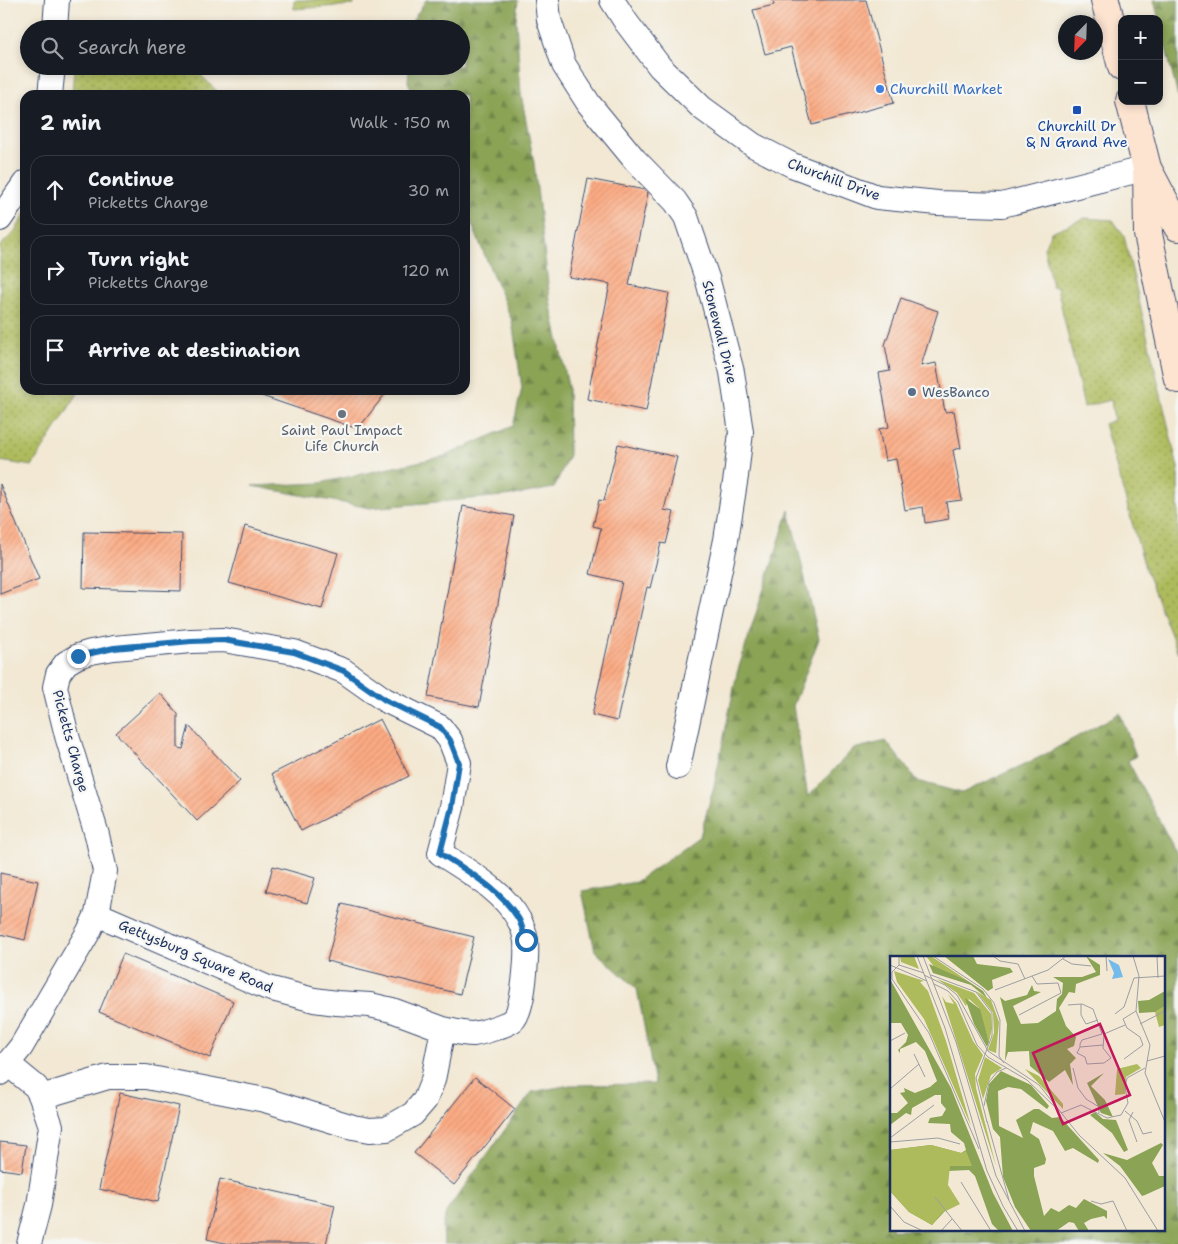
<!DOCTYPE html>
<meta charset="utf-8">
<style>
body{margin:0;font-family:"Shantell Sans",sans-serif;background:#20242c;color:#f1f3f6}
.controls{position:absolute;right:15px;top:15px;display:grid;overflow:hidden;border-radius:10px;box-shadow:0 2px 8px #0003}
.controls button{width:45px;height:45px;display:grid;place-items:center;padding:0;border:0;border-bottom:1px solid #363941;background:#171b24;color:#f1f3f6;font:25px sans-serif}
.compass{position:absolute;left:1058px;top:15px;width:45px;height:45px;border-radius:50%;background:#171b24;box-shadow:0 2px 8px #0003;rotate:203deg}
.stop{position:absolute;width:15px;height:15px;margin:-11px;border:4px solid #1f6fb2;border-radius:50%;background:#fff}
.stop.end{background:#1f6fb2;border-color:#fff;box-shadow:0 1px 5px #0008}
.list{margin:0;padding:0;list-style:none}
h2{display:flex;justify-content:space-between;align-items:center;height:65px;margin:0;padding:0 20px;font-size:21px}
h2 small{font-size:16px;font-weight:400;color:#9ea1a6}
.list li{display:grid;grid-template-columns:32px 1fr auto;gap:15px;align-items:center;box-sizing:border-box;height:70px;margin:0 10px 10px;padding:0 10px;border:1px solid #363941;border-radius:15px}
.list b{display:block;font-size:19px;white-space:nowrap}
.list p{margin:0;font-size:16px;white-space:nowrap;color:#9ea1a6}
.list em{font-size:16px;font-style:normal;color:#9ea1a6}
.icon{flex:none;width:28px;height:28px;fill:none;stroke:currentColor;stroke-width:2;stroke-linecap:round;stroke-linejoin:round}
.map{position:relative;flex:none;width:1178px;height:1244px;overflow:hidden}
.search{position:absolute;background:#171b24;box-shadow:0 2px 8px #0003;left:20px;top:20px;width:450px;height:55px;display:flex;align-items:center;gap:12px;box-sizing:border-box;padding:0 18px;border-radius:28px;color:#9ea1a6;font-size:19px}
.panel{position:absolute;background:#171b24;box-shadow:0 2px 8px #0003;left:20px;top:90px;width:450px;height:305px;border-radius:15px}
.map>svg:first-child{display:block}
.grass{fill:url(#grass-dots);stroke:#64755d}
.forest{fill:url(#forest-firs);stroke:#526959;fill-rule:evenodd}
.park{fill:url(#park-tufts);stroke:#64755d}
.building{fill:url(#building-hatch)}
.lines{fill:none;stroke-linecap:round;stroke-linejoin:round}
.street-casing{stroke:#3b4b70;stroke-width:26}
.secondary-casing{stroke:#3b4b70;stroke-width:30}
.street{stroke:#fff;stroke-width:24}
.secondary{stroke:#fde4d1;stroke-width:28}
.route{stroke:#1f6fb2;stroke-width:6}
.shop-dot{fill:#3f7fe0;stroke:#f6f6f2;stroke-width:2}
.transit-dot{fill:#1a4fb4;stroke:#f6f6f2;stroke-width:2}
.service-dot{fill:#5c6f8a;stroke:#f6f6f2;stroke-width:2}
.worship-dot{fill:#6b7280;stroke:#f6f6f2;stroke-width:2}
.labels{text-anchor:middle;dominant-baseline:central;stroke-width:4.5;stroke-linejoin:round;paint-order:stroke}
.shop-label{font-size:14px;fill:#366cbe;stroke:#f6f6f2;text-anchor:start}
.transit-label{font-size:14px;fill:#164399;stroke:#f6f6f2}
.street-label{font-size:14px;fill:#1b2f5e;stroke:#f6f6f2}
.service-label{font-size:14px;fill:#4e5e75;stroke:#f6f6f2;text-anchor:start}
.worship-label{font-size:14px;fill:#5b616d;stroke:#f6f6f2}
.inset-road{fill:none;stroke:#9c9ea4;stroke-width:1}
.view{fill:#c2185b;fill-opacity:0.15;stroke:#c2185b;stroke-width:2.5}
.inset-edge{fill:none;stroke:#1b2f5e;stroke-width:2.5}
</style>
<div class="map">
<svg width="1178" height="1244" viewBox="0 0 1178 1244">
<defs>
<pattern id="grass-dots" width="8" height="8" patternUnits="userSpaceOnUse" patternTransform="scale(1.25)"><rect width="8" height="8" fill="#aebb5c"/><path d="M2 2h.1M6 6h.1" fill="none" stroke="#8d984f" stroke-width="1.8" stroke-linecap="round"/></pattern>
<pattern id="forest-firs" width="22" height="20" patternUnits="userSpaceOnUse" patternTransform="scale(1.25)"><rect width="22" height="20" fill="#8aa354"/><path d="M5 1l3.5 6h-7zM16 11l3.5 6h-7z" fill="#708549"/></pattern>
<pattern id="park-tufts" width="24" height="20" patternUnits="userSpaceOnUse" patternTransform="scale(1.25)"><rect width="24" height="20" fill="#aebb5c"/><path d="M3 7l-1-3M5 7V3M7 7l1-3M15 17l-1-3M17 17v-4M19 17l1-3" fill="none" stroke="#8d984f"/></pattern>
<pattern id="building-hatch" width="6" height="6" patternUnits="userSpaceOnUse" patternTransform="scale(1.25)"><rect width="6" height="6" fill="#fcab83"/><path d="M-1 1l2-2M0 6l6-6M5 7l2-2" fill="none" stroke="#d79374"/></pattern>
</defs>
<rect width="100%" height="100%" fill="#f6f6f2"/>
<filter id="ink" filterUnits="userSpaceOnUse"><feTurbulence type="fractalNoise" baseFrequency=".02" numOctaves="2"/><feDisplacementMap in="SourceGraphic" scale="10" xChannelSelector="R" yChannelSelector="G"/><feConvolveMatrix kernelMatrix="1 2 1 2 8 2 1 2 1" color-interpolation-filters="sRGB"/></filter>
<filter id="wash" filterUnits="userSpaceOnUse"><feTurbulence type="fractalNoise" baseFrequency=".0096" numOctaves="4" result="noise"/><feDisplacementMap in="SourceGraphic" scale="20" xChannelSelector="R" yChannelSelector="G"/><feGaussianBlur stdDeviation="1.12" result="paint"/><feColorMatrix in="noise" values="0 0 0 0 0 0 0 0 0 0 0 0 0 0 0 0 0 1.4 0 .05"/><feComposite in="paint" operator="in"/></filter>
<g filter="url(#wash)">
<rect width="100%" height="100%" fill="#f2e8d3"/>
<path class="grass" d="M 74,66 L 192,66 L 221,95 L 72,95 Z
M 25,214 L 25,390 L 80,390 L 32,466 L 0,461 L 0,246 L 14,233 Z
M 1085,218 L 1113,220 L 1124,236 L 1178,468 L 1178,653 L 1145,568 L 1104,424 L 1114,420 L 1111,400 L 1084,407 L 1057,287 L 1052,287 L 1044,248 L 1051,232 Z"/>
<path class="forest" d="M 426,0 L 518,0 L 516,20 L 521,94 L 534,163 L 550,301 L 568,386 L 569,455 L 554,488 L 515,495 L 370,508 L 252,486 L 320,483 L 445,456 L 513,426 L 522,388 L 512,321 L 465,208 L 465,95 L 414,95 L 408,82 L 409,66 L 461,66 L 461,29 L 412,29 L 413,20 Z
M 1154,0 L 1178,0 L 1178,97 Z
M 789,510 L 819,639 L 793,706 L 808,797 L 853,749 L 886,741 L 917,781 L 962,793 L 1042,756 L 1120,713 L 1136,756 L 1128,761 L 1178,856 L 1178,1244 L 444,1244 L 443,1227 L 446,1212 L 532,1092 L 570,1085 L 655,1084 L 637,989 L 595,951 L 582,891 L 636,882 L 700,836 L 714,786 L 737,673 ZM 892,958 L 1164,958 L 1164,1230 L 892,1230 Z"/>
<path class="park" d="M 294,0 L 353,0 L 354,5 L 294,9 Z"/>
<g id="blocks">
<path class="building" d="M 773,0 L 866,0 L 894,103 L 812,125 L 791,47 L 765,54 L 753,10 L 774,5 Z
M 588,179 L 645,190 L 648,193 L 629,285 L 669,293 L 646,411 L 587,399 L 610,284 L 569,277 Z
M 901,298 L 938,311 L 921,366 L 936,363 L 945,412 L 954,411 L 961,448 L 953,450 L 962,500 L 946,502 L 949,519 L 925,523 L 923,507 L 905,510 L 896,459 L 885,461 L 879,429 L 889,427 L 879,373 L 890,371 L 885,345 Z
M 257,390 L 388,390 L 358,429 L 256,394 Z
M 618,444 L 677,457 L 664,510 L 674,512 L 666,544 L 661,543 L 650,588 L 647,587 L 617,721 L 592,715 L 622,582 L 590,574 L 601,528 L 593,526 L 599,500 L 604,501 Z
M 0,484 L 39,579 L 0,594 Z
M 463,506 L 514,516 L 479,707 L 428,697 Z
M 245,526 L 338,553 L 322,609 L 229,583 Z
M 84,532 L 182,534 L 181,591 L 83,588 Z
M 160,693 L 178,714 L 178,748 L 183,749 L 189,726 L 240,781 L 197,821 L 116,733 Z
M 380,719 L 409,776 L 301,831 L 272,774 Z
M 273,866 L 315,878 L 307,903 L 266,891 Z
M 0,873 L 38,881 L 25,940 L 0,934 Z
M 342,904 L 474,937 L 460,994 L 327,961 Z
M 123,954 L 233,1001 L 210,1058 L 99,1012 Z
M 475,1077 L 515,1109 L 454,1185 L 414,1153 Z
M 120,1093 L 179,1106 L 158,1202 L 99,1189 Z
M 0,1142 L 26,1145 L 22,1172 L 0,1169 Z
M 220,1179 L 335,1205 L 326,1244 L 229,1244 L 207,1239 Z"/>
</g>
</g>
<g filter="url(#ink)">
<use href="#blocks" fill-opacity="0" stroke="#3b4b70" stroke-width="1"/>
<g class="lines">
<defs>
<path id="street" d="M 547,0 L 549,20 L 564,65 L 589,104 L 635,160 L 675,201 L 686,217 L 708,281 L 732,372 L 741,432 L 736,476 L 726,540 L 678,767
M 612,0 L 626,22 L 660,67 L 702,108 L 753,145 L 792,165 L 877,197 L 938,203 L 1002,205 L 1147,168
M 55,29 L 57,0
M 50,95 L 53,66
M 0,219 L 25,183
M 8,1064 L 36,1087 L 41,1097 L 51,1126 L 39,1205 L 29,1244
M 0,1073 L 21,1047 L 89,931 L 97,914 L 105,871 L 97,835 L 67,736 L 55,687 L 58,674 L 66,663 L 78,656 L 91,652 L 114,648 L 191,641 L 223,640 L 294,652 L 344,671 L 385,700 L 440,727 L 450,740 L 459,763 L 452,807 L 440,853 C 467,871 503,890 519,920 C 522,925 525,935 526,941 C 527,956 524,1010 513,1020 C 507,1025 481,1033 473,1034 C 464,1034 452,1031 443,1029
M 41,1097 L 108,1077 L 146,1077 L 265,1100 L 353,1127 L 370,1130 L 387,1129 L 413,1114 L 425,1100 L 433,1080 L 443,1029 L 392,1010 L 370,1005 L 337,1003 L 314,1000 L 268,988 L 97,914"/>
<path id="secondary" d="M 1105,0 L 1122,67
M 1130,101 L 1147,168 L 1178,227
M 1147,168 L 1148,234 L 1178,379"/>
</defs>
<use href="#street" class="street-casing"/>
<use href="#secondary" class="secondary-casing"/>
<use href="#street" class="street"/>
<use href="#secondary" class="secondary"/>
</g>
</g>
<g class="lines" filter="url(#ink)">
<path class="route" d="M 78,656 L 114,648 L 191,641 L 223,640 L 294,652 L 344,671 L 385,700 L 440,727 L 450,740 L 459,763 L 452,807 L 440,853 C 468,872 500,889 518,918 C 522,924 523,933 526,940"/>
</g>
<circle class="shop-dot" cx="880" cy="89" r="5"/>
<rect class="transit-dot" x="1072" y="105" width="10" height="10" rx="2.5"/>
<circle class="service-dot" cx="912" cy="392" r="5"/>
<circle class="worship-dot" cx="342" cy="414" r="5"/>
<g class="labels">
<g class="shop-label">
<text x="890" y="89">Churchill Market</text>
</g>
<g class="transit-label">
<text x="1077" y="126">Churchill Dr<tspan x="1077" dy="16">&amp; N Grand Ave</tspan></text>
</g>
<g class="street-label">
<text transform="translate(834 179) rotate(20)">Churchill Drive</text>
<text transform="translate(720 332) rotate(76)">Stonewall Drive</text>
<text transform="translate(71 741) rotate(75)">Picketts Charge</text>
<text transform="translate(196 956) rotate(23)">Gettysburg Square Road</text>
</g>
<g class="service-label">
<text x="922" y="392">WesBanco</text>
</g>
<g class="worship-label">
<text x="342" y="430">Saint Paul Impact<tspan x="342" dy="16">Life Church</tspan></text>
</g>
</g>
<g transform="translate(890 956)">
<rect width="275" height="275" fill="#f2e8d3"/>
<path d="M 10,0 L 24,0 L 29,13 L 11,6 ZM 36,0 L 41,0 L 78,25 L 45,12 ZM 4,15 L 34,25 L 30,26 L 38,35 L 56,85 L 81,170 L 34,63 L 7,26 ZM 47,23 L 84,37 L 101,58 L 102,72 L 99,86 L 89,52 L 79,43 L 76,50 L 67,37 ZM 86,35 L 101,44 L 109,66 L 106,97 L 98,94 L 104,77 L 103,57 ZM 58,38 L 66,47 L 83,85 L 93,99 L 85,118 L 86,132 L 106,210 L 52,40 L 56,46 L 64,48 ZM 275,50 L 275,69 L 269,71 L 265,56 ZM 95,101 L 112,112 L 101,119 L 93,143 L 88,124 ZM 247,108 L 251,112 L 236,121 L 235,138 L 225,139 L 227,113 ZM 135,113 L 149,120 L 173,148 L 173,153 Z" fill="#aebb5c"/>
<path d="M 54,0 L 83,0 L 87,8 L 120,12 L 123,16 L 102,24 L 103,32 L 98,35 ZM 196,0 L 210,9 L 210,19 L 186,28 L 185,37 L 179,36 L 169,52 L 176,70 L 186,81 L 184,90 L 177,93 L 186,102 L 180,108 L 183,129 L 175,114 L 159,126 L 140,110 L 139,95 L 118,96 L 115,105 L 117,68 L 110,41 L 115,45 L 137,39 L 142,29 L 144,35 L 151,36 L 123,50 L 131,68 L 148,67 L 166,55 L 167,43 L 172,38 L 173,27 L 163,21 L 192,21 L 206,16 ZM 39,8 L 78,25 L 93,35 L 97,42 L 81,29 L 43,17 ZM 0,23 L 61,132 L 103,237 L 123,275 L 109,275 L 102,268 L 85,220 L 79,214 L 57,215 L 55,255 L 42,269 L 19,256 L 0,235 L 0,194 L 41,189 L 71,197 L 76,194 L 74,187 L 61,176 L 60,168 L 38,167 L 40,162 L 52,160 L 56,153 L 51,147 L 51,139 L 45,139 L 22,152 L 21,159 L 16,157 L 0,169 L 0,157 L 7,157 L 18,147 L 10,137 L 15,136 L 14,132 L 25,137 L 40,131 L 47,125 L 35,95 L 26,86 L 10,93 L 10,97 L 8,94 L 16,86 L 18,79 L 11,67 L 0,67 ZM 275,35 L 275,50 L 265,56 L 249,57 L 248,45 L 259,44 ZM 75,42 L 90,53 L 99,86 L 97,91 L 84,68 ZM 111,115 L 141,129 L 159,150 L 157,153 L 131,133 L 118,131 L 108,135 L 109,170 L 133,182 L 126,164 L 144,153 L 149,153 L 162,162 L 170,161 L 209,204 L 208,207 L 183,192 L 175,195 L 163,175 L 143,166 L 140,177 L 149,183 L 156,203 L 155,208 L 144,212 L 144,220 L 154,260 L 161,252 L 169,256 L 179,249 L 186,252 L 194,243 L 217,255 L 217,263 L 214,260 L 201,263 L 194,267 L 199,275 L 189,275 L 184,267 L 179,266 L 166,275 L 141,275 L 125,251 L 113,221 L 110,181 L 103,173 L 96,145 L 99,128 ZM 214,117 L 201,130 L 215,144 L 223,161 L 211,157 L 197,127 ZM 205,156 L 213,163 L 226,164 L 238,194 L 234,196 L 222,177 L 200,159 ZM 271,187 L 273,189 L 262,207 L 269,220 L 275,220 L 275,230 L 255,239 L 252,240 L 230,210 L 213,197 L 237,204 Z" fill="#8aa354"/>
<path d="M 41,189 L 71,197 L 76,195 L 82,210 L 60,210 L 58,229 L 70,248 L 52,257 L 42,269 L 19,256 L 0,235 L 0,194 Z" fill="#aebb5c"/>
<path d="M41 219a7 7 0 1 1 14 0a7 7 0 1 1-14 0Z" fill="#aebb5c"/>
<path d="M 218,3 L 229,9 L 233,21 L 222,23 L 224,17 Z" fill="#74baeb"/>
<path class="inset-road" d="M 9,0 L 9,9 L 2,16 L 2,23 L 39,77 L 89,193M 27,0 L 55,72 L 97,215 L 113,250 L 128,275M 33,0 L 66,86 L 106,220 L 135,275M 43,0 L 93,33 L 104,47 L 110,64 L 109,100 L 114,107M 103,0 L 110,5 L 128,8 L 135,23M 216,0 L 217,15M 243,0 L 249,20 L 246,55 L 260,89 L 255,117 L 275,166M 267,0 L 268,22M 173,3 L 182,8 L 201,10M 0,9 L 37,25M 9,9 L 34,17M 34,19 L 55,29 L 67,39 L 98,95 L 149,129 L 189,179 L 235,222 L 268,275M 41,19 L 86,36 L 102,57 L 102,80 L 86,122 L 97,166M 44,28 L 58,35 L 68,46 L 87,89 L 98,101 L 137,124 L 164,150M 105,34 L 158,14 L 176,0M 191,48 L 191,59 L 196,68 L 208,64M 178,49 L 192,48 L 203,53 L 212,78M 225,58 L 234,51 L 244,22 L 275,20M 129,59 L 171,37 L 168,27 L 147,28 L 142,20M 250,68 L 275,55M 212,78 L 192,84 L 190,88 L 190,91 L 213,89M 214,78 L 235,69M 0,85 L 15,77M 190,91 L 187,97 L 195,101 L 197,108 L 214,107 L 221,102 L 213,92 L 214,79M 24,98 L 35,121M 234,103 L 253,89 L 250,81 L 237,72 L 233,63 L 246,55M 257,105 L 275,100M 183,112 L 188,132 L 196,143 L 209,151 L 209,157M 0,133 L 29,108M 94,150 L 99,126 L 107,116 L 116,112M 235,155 L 247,165 L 253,178 L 262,176M 243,156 L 239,164 L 247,186M 171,157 L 191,149 L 217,162 L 231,159 L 238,147 L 235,131 L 237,122 L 255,112M 97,165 L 119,244M 0,182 L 44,149M 0,186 L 48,182 L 70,188M 71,226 L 101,275M 45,241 L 72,275M 201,245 L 211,248 L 223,245 L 237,275M 0,250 L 14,266 L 33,275M 51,275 L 62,263"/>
<path class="view" d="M 210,68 L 240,139 L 173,168 L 143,97 Z"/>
<rect width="275" height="275" class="inset-edge"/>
</g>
</svg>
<div class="controls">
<button>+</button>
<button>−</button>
</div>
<svg class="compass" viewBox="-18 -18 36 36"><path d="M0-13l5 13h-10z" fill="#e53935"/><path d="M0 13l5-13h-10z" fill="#9ea1a6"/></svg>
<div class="stop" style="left:526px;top:940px"></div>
<div class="stop end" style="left:78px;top:656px"></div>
<div class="search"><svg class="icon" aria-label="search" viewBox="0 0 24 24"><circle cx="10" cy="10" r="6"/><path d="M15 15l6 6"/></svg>Search here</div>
<section class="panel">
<h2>2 min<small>Walk · 150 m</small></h2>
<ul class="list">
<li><svg class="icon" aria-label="ahead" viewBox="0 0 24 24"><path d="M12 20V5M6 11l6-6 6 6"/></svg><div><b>Continue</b><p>Picketts Charge</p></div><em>30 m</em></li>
<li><svg class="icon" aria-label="right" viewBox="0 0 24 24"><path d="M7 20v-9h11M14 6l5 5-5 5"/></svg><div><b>Turn right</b><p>Picketts Charge</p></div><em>120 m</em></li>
<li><svg class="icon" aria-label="arrive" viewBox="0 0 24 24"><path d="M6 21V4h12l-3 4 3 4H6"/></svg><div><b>Arrive at destination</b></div></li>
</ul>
</section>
</div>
